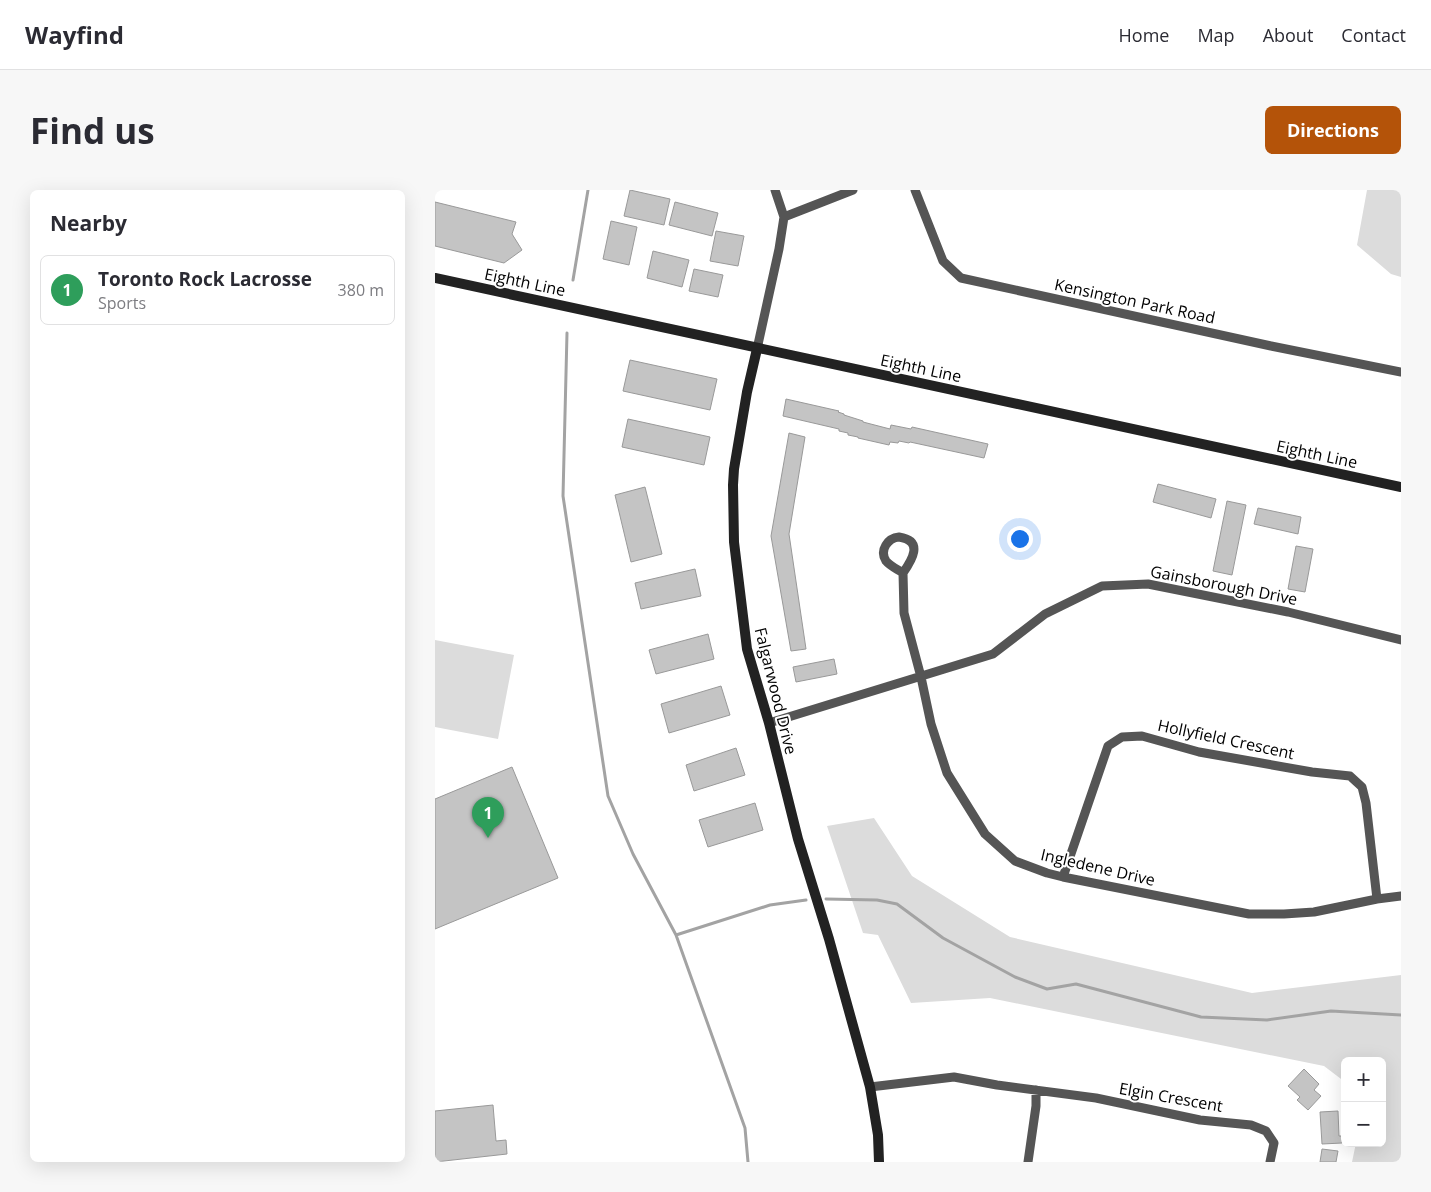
<!DOCTYPE html>
<meta charset="utf-8">
<style>
body{margin:0;font-family:"Open Sans",sans-serif;background:#f7f7f7;color:#2b2b33}
.controls{position:absolute;right:15px;bottom:15px;display:grid;overflow:hidden;border-radius:8px;box-shadow:0 5px 20px #0002}
.controls button{width:45px;height:45px;display:grid;place-items:center;padding:0;border:0;border-bottom:1px solid #e1e1e2;background:#fff;color:#2b2b33;font:25px sans-serif}
.you{position:absolute;left:584px;top:348px;width:18px;height:18px;margin:-12px;border:4px solid #fff;border-radius:50%;background:#1a73e8;box-shadow:0 0 0 8px #1a73e833}
.badge{display:grid;place-items:center;width:32px;height:32px;border-radius:50%;background:#b45309;color:#fff;font-size:16px;font-weight:700}
.pin{position:absolute;translate:-50% -41px;filter:drop-shadow(0 1px 2px #0008)}
.pin::after{content:'';position:absolute;top:26px;width:18px;height:15px;background:inherit;clip-path:polygon(0 0,100% 0,50% 100%)}
.list{margin:0;padding:0;list-style:none}
h2{display:flex;justify-content:space-between;align-items:center;height:65px;margin:0;padding:0 20px;font-size:21px}
h2 small{font-size:16px;font-weight:400;color:#7c7c81}
.list li{display:grid;grid-template-columns:32px 1fr auto;gap:15px;align-items:center;box-sizing:border-box;height:70px;margin:0 10px 10px;padding:0 10px;border:1px solid #e1e1e2;border-radius:8px}
.list b{display:block;font-size:19px;white-space:nowrap}
.list p{margin:0;font-size:16px;white-space:nowrap;color:#7c7c81}
.list em{font-size:16px;font-style:normal;color:#7c7c81}
.map{position:relative;flex:none;width:966px;height:972px;overflow:hidden;border-radius:8px}
header{display:flex;align-items:center;gap:30px;box-sizing:border-box;height:70px;padding:0 25px;background:#fff;border-bottom:1px solid #e1e1e2}
header strong{font-size:24px}
nav{display:flex;gap:28px;margin-inline-start:auto;font-size:18px}
.intro{display:flex;align-items:center;justify-content:space-between;box-sizing:border-box;height:120px;padding:0 30px}
h1{margin:0;font-size:35px}
.button{padding:12px 22px;border-radius:8px;background:#b45309;color:#fff;font-size:18px;font-weight:700}
main{display:flex;gap:30px;padding:0 30px}
aside{flex:1;background:#fff;border-radius:8px;box-shadow:0 5px 20px #0002}
.map>svg:first-child{display:block}
.green{fill:#dcdcdc}
.lines{fill:none;stroke-linecap:round;stroke-linejoin:round}
.stream{stroke:#a3a3a3;stroke-width:3}
.building{fill:#c4c4c4;stroke:#999}
.street{stroke:#555;stroke-width:9}
.secondary{stroke:#222;stroke-width:10}
.labels{text-anchor:middle;dominant-baseline:central;stroke-width:4;stroke-linejoin:round;paint-order:stroke}
.street-label{font-size:16px;fill:#000;stroke:#fff}
</style>
<header>
<strong>Wayfind</strong>
<nav><a>Home</a><a>Map</a><a>About</a><a>Contact</a></nav>
</header>
<div class="intro"><h1>Find us</h1><a class="button">Directions</a></div>
<main>
<aside>
<h2>Nearby<small></small></h2>
<ul class="list">
<li><span class="badge" style="background:#2e9e5b">1</span><div><b>Toronto Rock Lacrosse</b><p>Sports</p></div><em>380 m</em></li>
</ul>
</aside>
<div class="map">
<svg width="966" height="972" viewBox="0 0 966 972">
<rect width="100%" height="100%" fill="#fff"/>
<path class="green" d="M 932,0 L 966,0 L 966,87 L 956,84 L 922,55 Z
M 0,450 L 79,465 L 63,549 L 0,537 Z
M 439,628 L 477,686 L 575,747 L 817,803 L 966,785 L 966,972 L 917,972 L 921,953 L 947,953 L 947,871 L 910,871 L 910,892 L 889,876 L 555,808 L 476,813 L 443,745 L 428,743 L 392,636 Z"/>
<g class="lines">
<path class="stream" d="M 138,90 L 153,0
M 132,143 L 128,306 L 173,606 L 198,664 L 241,745 L 310,938 L 313,972
M 391,709 L 442,710 L 462,714 L 508,748 L 580,787 L 612,799 L 641,794 L 766,827 L 832,830 L 896,821 L 966,825
M 241,745 L 335,715 L 371,710"/>
</g>
<path class="building" d="M 195,0 L 235,9 L 229,35 L 189,26 Z
M 0,12 L 81,32 L 77,44 L 87,60 L 69,73 L 0,56 Z
M 240,12 L 283,23 L 277,46 L 234,35 Z
M 176,31 L 202,37 L 194,75 L 168,69 Z
M 281,41 L 309,46 L 303,76 L 275,71 Z
M 218,61 L 254,70 L 247,97 L 212,88 Z
M 259,79 L 288,85 L 283,107 L 254,101 Z
M 195,170 L 282,189 L 275,220 L 188,201 Z
M 351,209 L 404,221 L 403,222 L 409,224 L 409,225 L 428,231 L 428,232 L 455,239 L 456,235 L 476,239 L 477,237 L 553,254 L 549,268 L 475,252 L 474,253 L 464,251 L 463,253 L 455,252 L 454,255 L 423,248 L 423,247 L 413,245 L 413,243 L 404,241 L 404,239 L 348,226 Z
M 193,229 L 275,247 L 269,275 L 187,257 Z
M 354,243 L 370,247 L 354,344 L 371,459 L 356,461 L 336,346 Z
M 723,294 L 781,309 L 776,328 L 718,312 Z
M 210,297 L 227,364 L 196,372 L 180,305 Z
M 792,311 L 811,315 L 797,385 L 778,381 Z
M 823,318 L 866,327 L 863,344 L 819,334 Z
M 861,356 L 878,359 L 870,402 L 853,399 Z
M 260,379 L 266,406 L 206,419 L 200,393 Z
M 273,444 L 279,469 L 221,484 L 214,460 Z
M 399,469 L 402,484 L 361,492 L 358,477 Z
M 286,496 L 295,525 L 234,543 L 226,514 Z
M 301,558 L 310,585 L 259,601 L 251,575 Z
M 77,577 L 123,688 L 0,739 L 0,609 Z
M 320,613 L 328,640 L 273,657 L 264,630 Z
M 869,879 L 884,894 L 879,900 L 886,906 L 873,920 L 862,910 L 865,907 L 853,896 Z
M 58,915 L 61,951 L 71,950 L 72,964 L 0,972 L 0,921 Z
M 903,921 L 904,946 L 907,946 L 907,953 L 887,954 L 885,922 Z
M 887,959 L 903,961 L 901,972 L 885,972 Z"/>
<g class="lines">
<path class="street" d="M 480,0 L 508,71 L 526,88 L 836,156 L 966,182
M 349,27 L 418,0
M 322,159 L 344,59 L 349,27 L 340,0
M 464,347 C 489,351 477,370 468,383 C 462,379 455,376 451,371 C 444,360 453,348 464,347 Z
M 468,383 L 469,423 L 486,487 L 496,534 L 512,583 L 550,644 L 580,671 L 612,683 L 628,687 L 814,724 L 849,724 L 879,722 L 942,709 L 966,706
M 334,533 L 558,464 L 610,424 L 667,396 L 713,394 L 853,422 L 966,450
M 628,687 L 673,556 L 687,547 L 707,546 L 764,562 L 877,582 L 915,586 L 927,597 L 931,613 L 942,709
M 435,897 L 519,887 L 562,895 L 661,908 L 765,930 L 816,935 L 831,941 L 839,953 L 835,972
M 593,972 L 601,916 L 601,900"/>
<path class="secondary" d="M 0,88 L 966,297
M 322,159 L 312,202 L 299,279 L 298,295 L 299,352 L 312,459 L 334,533 L 363,649 L 394,749 L 435,897 L 443,945 L 444,972"/>
</g>
<g class="labels">
<g class="street-label">
<text transform="translate(90 92) rotate(12)">Eighth Line</text>
<text transform="translate(700 111) rotate(12)">Kensington Park Road</text>
<text transform="translate(486 178) rotate(12)">Eighth Line</text>
<text transform="translate(882 264) rotate(12)">Eighth Line</text>
<text transform="translate(789 395) rotate(11)">Gainsborough Drive</text>
<text transform="translate(341 501) rotate(76)">Falgarwood Drive</text>
<text transform="translate(791 549) rotate(12)">Hollyfield Crescent</text>
<text transform="translate(663 677) rotate(13)">Ingledene Drive</text>
<text transform="translate(736 907) rotate(10)">Elgin Crescent</text>
</g>
</g>
</svg>
<div class="controls">
<button>+</button>
<button>−</button>
</div>
<div class="you"></div>
<div class="pin badge" style="left:53px;top:648px;background:#2e9e5b">1</div>
</div>
</main>
